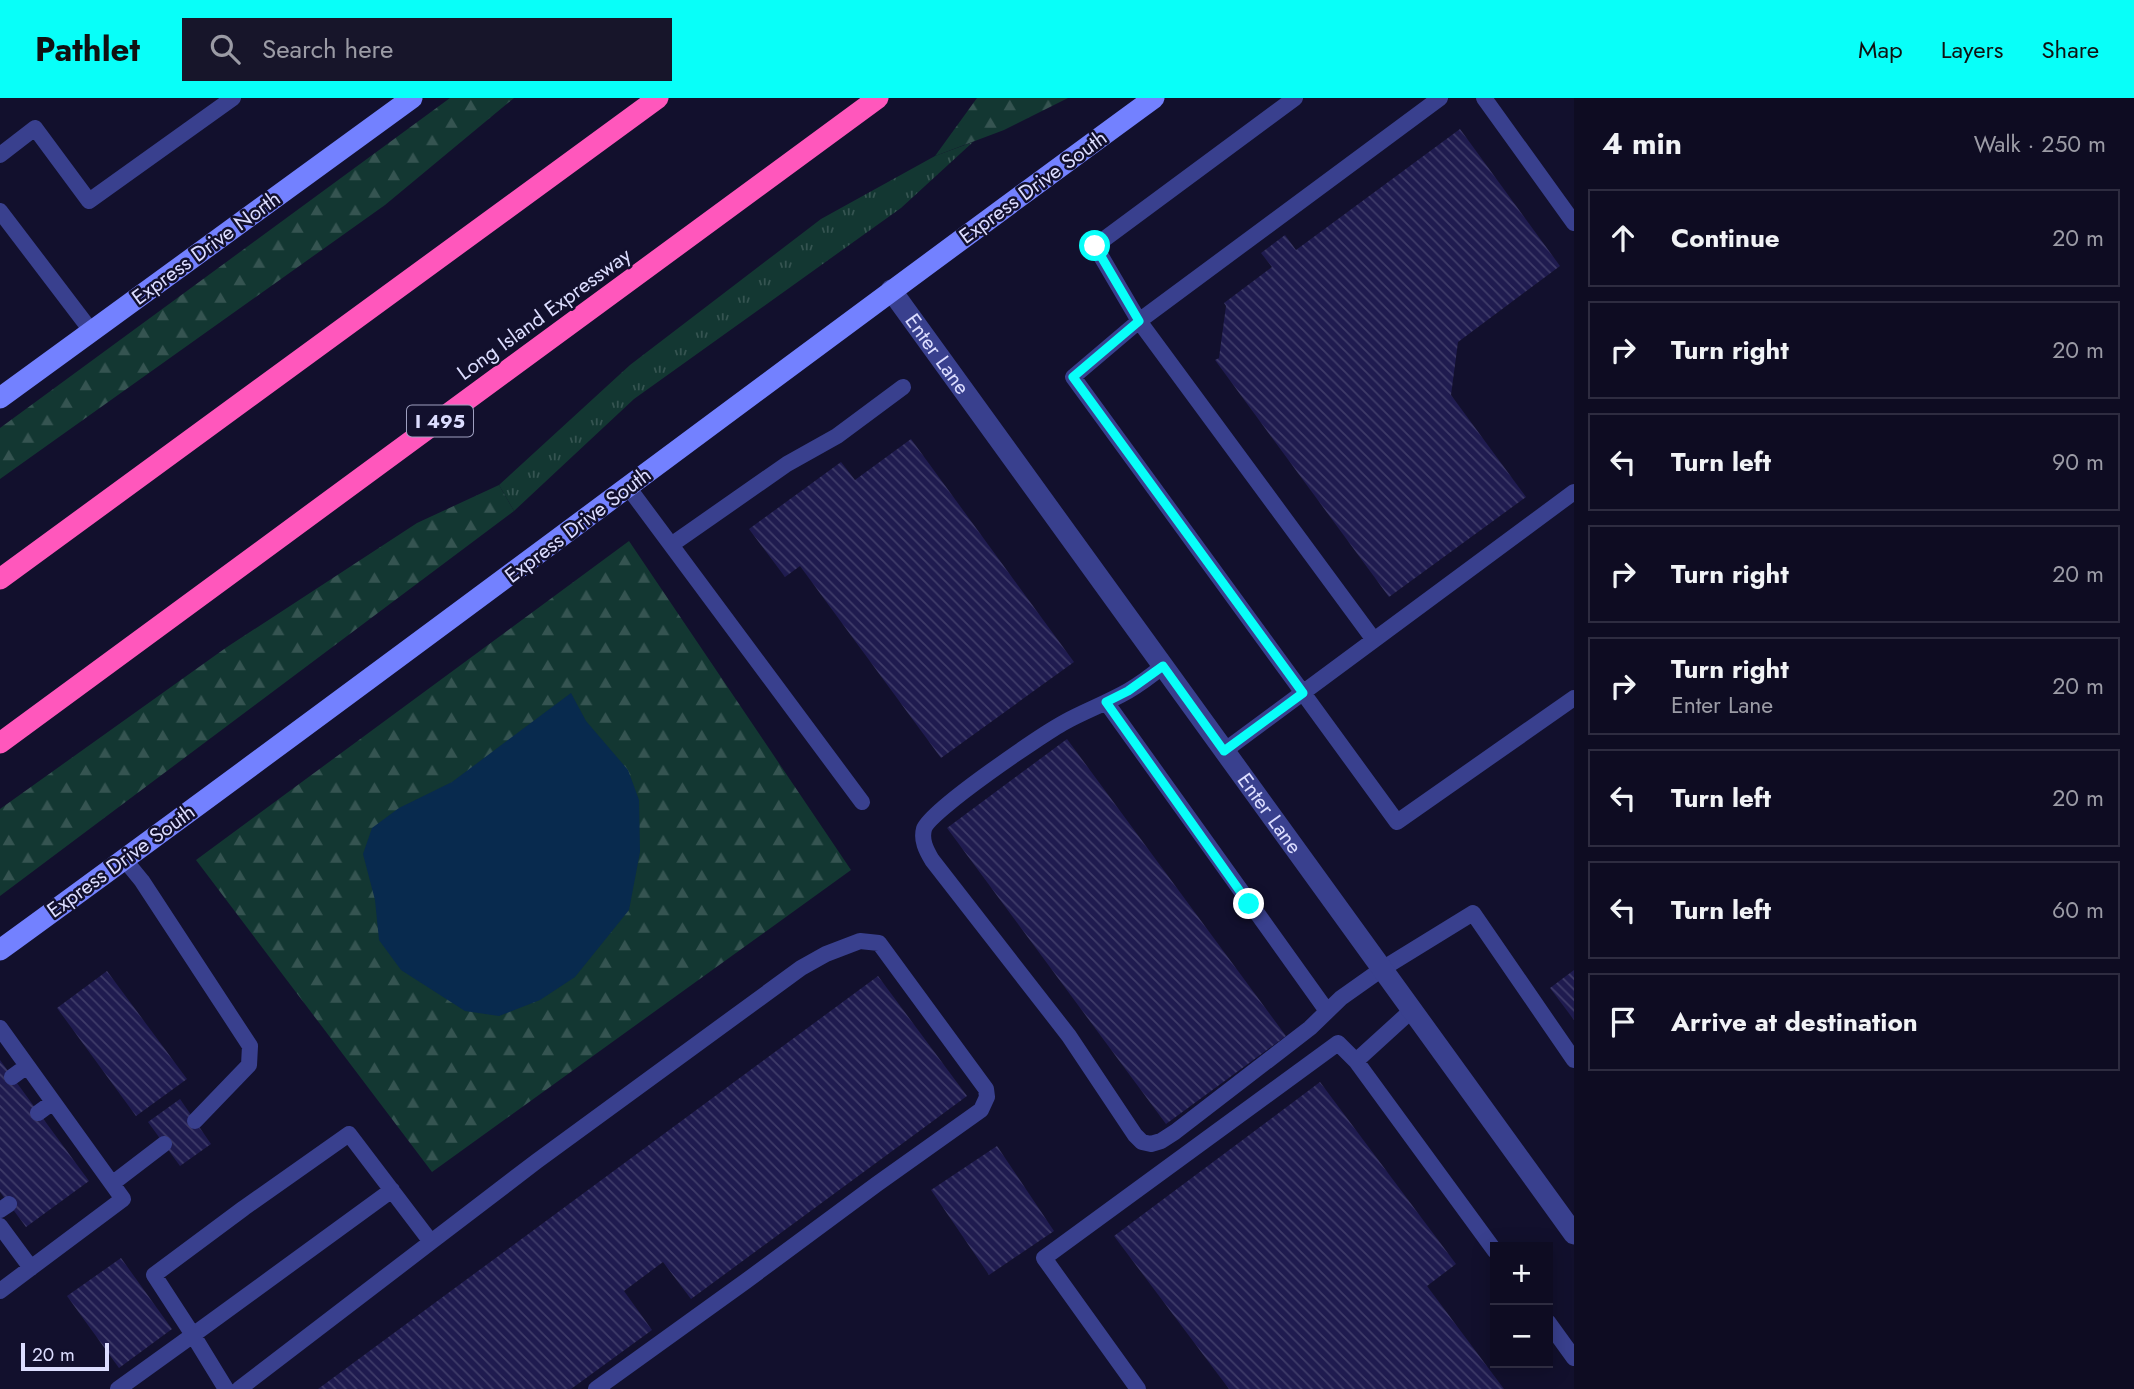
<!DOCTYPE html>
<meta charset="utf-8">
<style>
body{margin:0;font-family:Jost,sans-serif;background:#17152a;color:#f1f3f6}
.controls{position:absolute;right:21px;bottom:21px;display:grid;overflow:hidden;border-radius:0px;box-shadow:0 4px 18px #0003}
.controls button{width:63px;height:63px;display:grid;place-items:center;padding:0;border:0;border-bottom:2px solid #2e2c40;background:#0e0c22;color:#f1f3f6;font:35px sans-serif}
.scale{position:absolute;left:21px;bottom:18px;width:88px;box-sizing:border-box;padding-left:7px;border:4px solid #dcddff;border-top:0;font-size:19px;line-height:24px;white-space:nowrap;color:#dcddff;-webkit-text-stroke:5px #12102d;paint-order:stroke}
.stop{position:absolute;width:21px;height:21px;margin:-16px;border:5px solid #08fff9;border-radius:50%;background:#fff}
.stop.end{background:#08fff9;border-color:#fff;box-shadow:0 2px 7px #0008}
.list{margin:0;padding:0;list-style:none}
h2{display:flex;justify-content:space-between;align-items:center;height:91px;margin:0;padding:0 28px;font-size:30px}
h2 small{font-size:23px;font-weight:400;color:#9b9ba5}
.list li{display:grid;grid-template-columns:46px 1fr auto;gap:21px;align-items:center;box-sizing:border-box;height:98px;margin:0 14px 14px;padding:0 14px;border:2px solid #2e2c40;border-radius:0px}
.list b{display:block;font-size:26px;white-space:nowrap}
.list p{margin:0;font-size:23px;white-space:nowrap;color:#9b9ba5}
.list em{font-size:23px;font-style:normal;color:#9b9ba5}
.icon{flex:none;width:38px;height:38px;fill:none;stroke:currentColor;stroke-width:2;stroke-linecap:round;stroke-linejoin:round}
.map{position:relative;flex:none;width:1574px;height:1291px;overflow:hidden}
header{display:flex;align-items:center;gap:42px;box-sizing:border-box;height:98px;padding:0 35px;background:#08fff9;color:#111}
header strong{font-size:33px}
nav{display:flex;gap:38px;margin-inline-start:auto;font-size:24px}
.search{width:490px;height:63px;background:#17152a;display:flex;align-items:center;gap:18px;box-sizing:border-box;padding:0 24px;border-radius:0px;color:#9b9ba5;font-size:26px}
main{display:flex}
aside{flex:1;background:#0e0c22}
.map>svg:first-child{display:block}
.grass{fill:url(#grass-tufts)}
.forest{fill:url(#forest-firs)}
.water{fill:#082a4e}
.building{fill:url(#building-back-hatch)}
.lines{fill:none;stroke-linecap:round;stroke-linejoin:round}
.lane{stroke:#39408e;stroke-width:16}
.street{stroke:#39408e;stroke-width:21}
.secondary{stroke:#7381ff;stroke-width:21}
.highway{stroke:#ff57bc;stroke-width:21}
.route{stroke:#08fff9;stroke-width:9}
.labels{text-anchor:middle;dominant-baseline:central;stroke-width:5;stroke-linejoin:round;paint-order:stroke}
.shield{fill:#12102d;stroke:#9fa0c0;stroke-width:2}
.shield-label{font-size:19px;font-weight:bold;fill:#dcddff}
.street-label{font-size:21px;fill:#dcddff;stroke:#12102d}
</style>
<header>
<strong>Pathlet</strong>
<div class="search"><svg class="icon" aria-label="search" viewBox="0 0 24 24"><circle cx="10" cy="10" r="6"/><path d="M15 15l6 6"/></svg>Search here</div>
<nav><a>Map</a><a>Layers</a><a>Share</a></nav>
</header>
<main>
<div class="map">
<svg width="1574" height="1291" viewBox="0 0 1574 1291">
<defs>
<pattern id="grass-tufts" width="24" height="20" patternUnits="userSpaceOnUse" patternTransform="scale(1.75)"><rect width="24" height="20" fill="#133732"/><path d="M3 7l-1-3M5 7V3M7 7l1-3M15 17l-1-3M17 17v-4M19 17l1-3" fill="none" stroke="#355451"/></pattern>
<pattern id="forest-firs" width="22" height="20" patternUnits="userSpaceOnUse" patternTransform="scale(1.75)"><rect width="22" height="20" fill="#133732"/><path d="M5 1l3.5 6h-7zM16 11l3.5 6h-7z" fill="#355451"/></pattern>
<pattern id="building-back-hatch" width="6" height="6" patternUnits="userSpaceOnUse" patternTransform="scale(1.75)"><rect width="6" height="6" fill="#1f1b4f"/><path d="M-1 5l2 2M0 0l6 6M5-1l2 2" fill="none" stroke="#3f3c69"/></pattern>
</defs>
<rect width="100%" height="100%" fill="#12102d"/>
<path class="grass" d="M 973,44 L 901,110 L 634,301 L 514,413 L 499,387 L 630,267 L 821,121 L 935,58 Z"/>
<path class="forest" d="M 450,0 L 514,0 L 385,107 L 0,381 L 0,330 Z
M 977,0 L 1068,0 L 1004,32 L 935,58 Z
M 499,387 L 514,413 L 0,798 L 0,711 L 227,549 L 417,425 Z
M 629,443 L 851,772 L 432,1074 L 196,762 Z"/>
<path class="water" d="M 571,595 L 586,623 L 628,672 L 639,702 L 640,754 L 629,812 L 575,879 L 540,902 L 499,918 L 465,913 L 401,872 L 379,842 L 375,802 L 363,756 L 372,730 L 399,710 L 452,684 Z"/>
<path class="building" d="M 1460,31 L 1560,168 L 1458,244 L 1451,297 L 1526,399 L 1389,499 L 1215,262 L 1219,260 L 1226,208 L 1224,205 L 1272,169 L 1261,155 L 1285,137 L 1296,152 Z
M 911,341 L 1074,564 L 941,660 L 800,468 L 785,479 L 749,431 L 841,364 L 855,382 Z
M 1067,641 L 1286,938 L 1166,1026 L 947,730 Z
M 1574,872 L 1574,922 L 1550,890 Z
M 107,873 L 187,981 L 136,1018 L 57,910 Z
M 878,878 L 967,998 L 691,1201 L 663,1164 L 624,1193 L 652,1232 L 571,1291 L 318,1291 Z
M 0,962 L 89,1083 L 26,1129 L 0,1094 Z
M 1320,984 L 1456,1166 L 1427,1188 L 1504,1291 L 1229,1291 L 1114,1138 Z
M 180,1001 L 211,1046 L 180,1068 L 148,1024 Z
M 997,1048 L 1054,1133 L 989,1177 L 931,1092 Z
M 121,1160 L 172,1231 L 119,1270 L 67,1198 Z"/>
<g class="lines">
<path class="lane" d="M 1295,0 L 1095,148 L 1139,223 L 1073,279 L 1397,724 L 1574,600
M 1484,0 L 1574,125
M 0,57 L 35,30 L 89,103 L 233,0
M 0,113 L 92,234
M 628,389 L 862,704
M 671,447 L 787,366 L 837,338 L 903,289
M 1374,542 L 1139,223 L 1440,0
M 1163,568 C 1152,577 1140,586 1128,593 C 1107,605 1085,613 1065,624 C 1043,636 929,713 924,731 C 921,742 926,752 932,762 L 1069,938 L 1135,1037 L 1142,1044 L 1151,1046 L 1161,1043 L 1175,1034 L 1310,930 L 1341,900 L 1382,871 L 1473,815 L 1574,962
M 1106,604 L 1327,913
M 1224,653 L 1574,394
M 124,761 L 142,783 L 250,948 L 249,967 L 195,1023
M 0,930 L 123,1101 L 0,1193
M 1356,963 L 1495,1153
M 12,979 L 27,968
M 38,1015 L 53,1004
M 113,1085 L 164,1046
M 0,1112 L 9,1106
M 0,1128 L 31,1170
M 1548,1224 L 1574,1260
M 118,1291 L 193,1237 L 154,1177 L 244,1110 L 349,1036 L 431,1144 L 537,1063 L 801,870 L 826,856 L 860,843 L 879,845 L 986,991 L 987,999 L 981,1012 L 877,1086 L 746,1183 L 596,1291
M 226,1291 L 193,1237 L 392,1092
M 239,1291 L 431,1144
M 1138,1291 L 1044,1160 L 1338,945 L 1356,963 L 1412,912"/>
<path class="street" id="s1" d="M 891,192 L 1574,1136"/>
<path class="secondary" d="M 0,300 L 412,0
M 0,852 C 387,571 768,282 1154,0"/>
<path class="highway" d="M 0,481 L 658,0
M 0,645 L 878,0"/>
</g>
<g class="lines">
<path class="route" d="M 1095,148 L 1139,223 L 1073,279 L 1303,595 L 1224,653 L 1163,568 L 1128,593 L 1106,604 L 1249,806"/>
</g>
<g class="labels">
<rect class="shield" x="407" y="307.5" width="66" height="31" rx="5"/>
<g class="shield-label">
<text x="440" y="323">I 495</text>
</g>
<g class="street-label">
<text transform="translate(1033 89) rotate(-36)">Express Drive South</text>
<text transform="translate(206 150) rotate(-36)">Express Drive North</text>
<text transform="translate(544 216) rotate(-36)">Long Island Expressway</text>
<text stroke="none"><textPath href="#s1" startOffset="79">Enter Lane</textPath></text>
<text transform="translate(578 427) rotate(-37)">Express Drive South</text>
<text stroke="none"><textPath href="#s1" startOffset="646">Enter Lane</textPath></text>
<text transform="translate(121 763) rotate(-36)">Express Drive South</text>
</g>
</g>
</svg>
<div class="controls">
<button>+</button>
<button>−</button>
</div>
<div class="scale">20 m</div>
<div class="stop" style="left:1095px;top:148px"></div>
<div class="stop end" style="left:1249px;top:806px"></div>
</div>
<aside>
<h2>4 min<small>Walk · 250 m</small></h2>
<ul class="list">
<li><svg class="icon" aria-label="ahead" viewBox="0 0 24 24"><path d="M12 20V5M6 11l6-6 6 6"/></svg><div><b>Continue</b></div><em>20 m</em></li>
<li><svg class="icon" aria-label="right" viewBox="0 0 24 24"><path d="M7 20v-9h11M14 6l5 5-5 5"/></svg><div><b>Turn right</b></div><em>20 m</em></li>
<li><svg class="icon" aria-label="left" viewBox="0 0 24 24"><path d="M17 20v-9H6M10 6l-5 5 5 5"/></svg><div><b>Turn left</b></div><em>90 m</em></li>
<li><svg class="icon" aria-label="right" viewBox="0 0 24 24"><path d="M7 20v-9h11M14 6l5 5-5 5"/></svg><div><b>Turn right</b></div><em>20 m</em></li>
<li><svg class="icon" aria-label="right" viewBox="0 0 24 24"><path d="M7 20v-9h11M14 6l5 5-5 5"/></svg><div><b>Turn right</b><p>Enter Lane</p></div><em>20 m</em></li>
<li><svg class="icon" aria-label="left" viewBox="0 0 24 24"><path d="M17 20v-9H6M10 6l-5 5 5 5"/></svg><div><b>Turn left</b></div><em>20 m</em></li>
<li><svg class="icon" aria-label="left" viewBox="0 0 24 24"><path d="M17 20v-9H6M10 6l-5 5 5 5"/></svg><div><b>Turn left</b></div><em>60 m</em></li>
<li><svg class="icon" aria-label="arrive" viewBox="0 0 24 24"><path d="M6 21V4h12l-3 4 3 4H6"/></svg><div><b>Arrive at destination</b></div></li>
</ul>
</aside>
</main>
